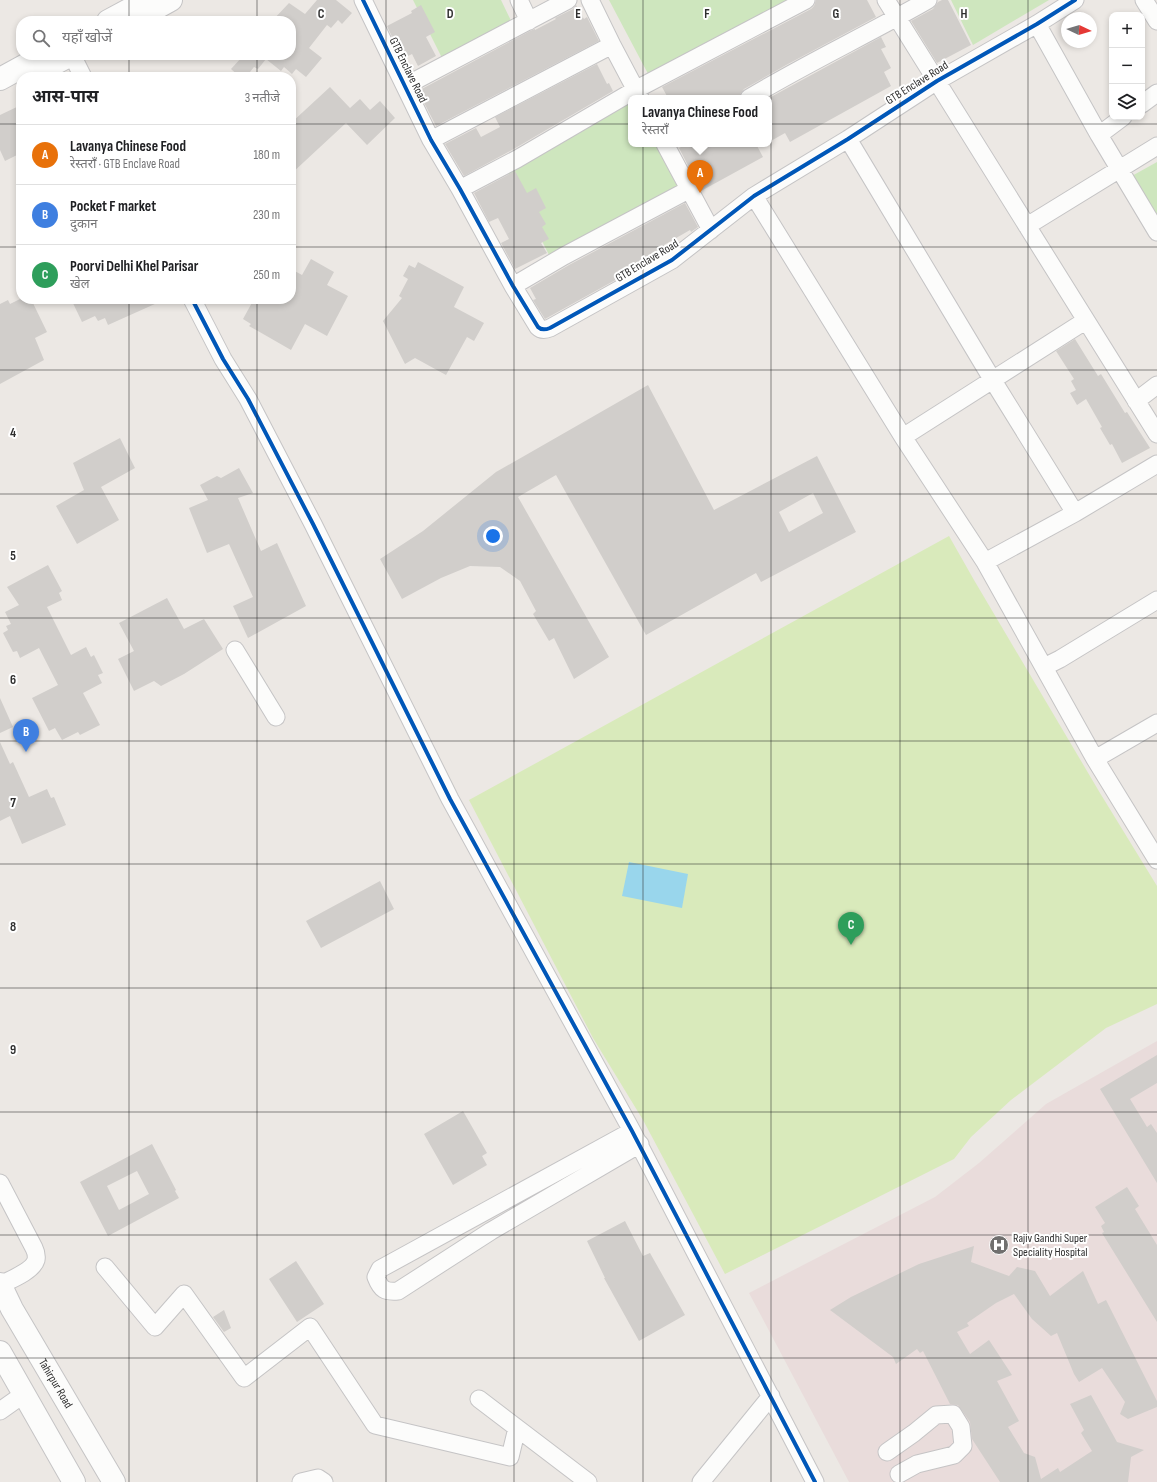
<!DOCTYPE html>
<html lang="hi">
<meta charset="utf-8">
<style>
body{margin:0;font-family:"Sofia Sans Condensed","Noto Sans Devanagari",sans-serif;background:#f6f6f6;color:#202124}
.controls{position:absolute;right:12px;top:12px;display:grid;overflow:hidden;border-radius:8px;box-shadow:0 2px 6px #0003}
.controls button{width:36px;height:36px;display:grid;place-items:center;padding:0;border:0;border-bottom:1px solid #e0e0e0;background:#fff;color:#202124;font:20px sans-serif}
.compass{position:absolute;left:1061px;top:12px;width:36px;height:36px;border-radius:50%;background:#fff;box-shadow:0 2px 6px #0003;rotate:94deg}
.you{position:absolute;left:493px;top:536px;width:14px;height:14px;margin:-10px;border:3px solid #fff;border-radius:50%;background:#1a73e8;box-shadow:0 0 0 6px #1a73e833}
.badge{display:grid;place-items:center;width:26px;height:26px;border-radius:50%;background:#706f6e;color:#fff;font-size:13px;font-weight:700}
.pin{position:absolute;translate:-50% -33px;filter:drop-shadow(0 1px 2px #0008)}
.pin::after{content:'';position:absolute;top:21px;width:14px;height:12px;background:inherit;clip-path:polygon(0 0,100% 0,50% 100%)}
.popup{position:absolute;left:628px;top:95px;width:144px;height:52px;box-sizing:border-box;display:grid;place-content:center;border-radius:8px;background:#fff;filter:drop-shadow(0 1px 3px #0005);font-size:13px;white-space:nowrap;color:#757577}
.popup b{font-size:15px;color:#202124}
.popup::after{content:'';position:absolute;left:50%;top:100%;margin-left:-8px;border:8px solid transparent;border-top-color:#fff}
.list{margin:0;padding:0;list-style:none}
h2{display:flex;justify-content:space-between;align-items:center;height:52px;margin:0;padding:0 16px;font-size:17px}
h2 small{font-size:13px;font-weight:400;color:#757577}
.list li{display:grid;grid-template-columns:26px 1fr auto;gap:12px;align-items:center;box-sizing:border-box;height:60px;padding:0 16px;border-top:1px solid #e0e0e0}
.list b{display:block;font-size:15px;white-space:nowrap}
.list p{margin:0;font-size:13px;white-space:nowrap;color:#757577}
.list em{font-size:13px;font-style:normal;color:#757577}
.icon{flex:none;width:22px;height:22px;fill:none;stroke:currentColor;stroke-width:2;stroke-linecap:round;stroke-linejoin:round}
.map{position:relative;flex:none;width:1157px;height:1482px;overflow:hidden}
.search{position:absolute;background:#fff;box-shadow:0 2px 6px #0003;left:16px;top:16px;width:280px;height:44px;display:flex;align-items:center;gap:10px;box-sizing:border-box;padding:0 14px;border-radius:16px;color:#757577;font-size:15px}
.panel{position:absolute;background:#fff;box-shadow:0 2px 6px #0003;left:16px;top:72px;width:280px;height:232px;border-radius:16px}
.map>svg:first-child{display:block}
.medical{fill:#e9dcdb}
.green{fill:#cee6be}
.pitch{fill:#d9eabb}
.water{fill:#99d6ec}
.building{fill:#d1cecb;fill-rule:evenodd}
.lines{fill:none;stroke-linecap:round;stroke-linejoin:round}
.street-casing{stroke:#c5c4c5;stroke-width:19}
.secondary-casing{stroke:#c5c4c5;stroke-width:24}
.street{stroke:#fcfcfb;stroke-width:17}
.secondary{stroke:#fcfcfb;stroke-width:22}
.cycleway-casing{stroke:#fff;stroke-width:6}
.cycleway{stroke:#0057b8;stroke-width:4}
.grid{fill:none;stroke:#2e2e2e;stroke-width:1;stroke-opacity:0.55}
.labels{text-anchor:middle;dominant-baseline:central;stroke-width:4;stroke-linejoin:round;paint-order:stroke}
.street-label{font-size:12px;fill:#2e2e2e;stroke:#fff}
.poi-label{font-size:12px;fill:#2e2e2e;stroke:#fff;text-anchor:start}
.grid-label{font-size:13px;text-anchor:middle;font-weight:bold;fill:#2e2e2e;stroke:#fff;stroke-width:4;stroke-linejoin:round;paint-order:stroke}
</style>
<div class="map">
<svg width="1157" height="1482" viewBox="0 0 1157 1482">
<rect width="100%" height="100%" fill="#ece8e4"/>
<path class="medical" d="M 1157,1041 L 1157,1482 L 849,1482 L 749,1293 L 935,1197 L 979,1163 L 1046,1104 Z"/>
<path class="green" d="M 413,0 L 501,0 L 515,29 L 444,62 Z
M 609,0 L 807,0 L 655,87 Z
M 951,0 L 1049,0 L 973,45 Z
M 631,102 L 631,144 L 660,144 L 687,194 L 553,263 L 505,167 Z
M 1157,162 L 1157,219 L 1130,177 Z"/>
<path class="pitch" d="M 949,536 L 974,580 L 1100,793 L 1157,886 L 1157,1004 L 1106,1028 L 1011,1100 L 971,1137 L 954,1159 L 725,1274 L 643,1120 L 593,1038 L 469,800 Z"/>
<path class="water" d="M 629,862 L 688,874 L 682,908 L 622,896 Z"/>
<path class="building" d="M 317,0 L 336,0 L 352,13 L 342,24 L 338,20 L 331,28 L 327,25 L 309,48 L 322,58 L 306,77 L 296,69 L 292,74 L 284,67 L 281,71 L 266,59 L 258,69 L 254,67 L 246,77 L 240,77 L 231,69 L 242,57 L 240,55 L 291,55 L 291,21 L 272,21 L 289,3 L 305,14 Z
M 816,0 L 867,0 L 876,17 L 788,64 L 744,89 L 741,93 L 739,98 L 668,98 L 662,87 L 811,9 L 814,6 Z
M 942,0 L 948,0 L 971,45 L 937,63 L 911,21 L 933,9 L 938,2 Z
M 421,5 L 435,32 L 426,37 L 436,56 L 418,66 L 412,54 L 406,57 L 403,50 L 399,52 L 387,26 L 412,13 L 411,11 Z
M 576,5 L 584,19 L 587,17 L 599,41 L 436,126 L 418,91 L 532,30 L 535,29 L 535,30 L 556,19 L 555,18 L 573,9 Z
M 881,37 L 886,47 L 881,49 L 891,68 L 884,72 L 891,86 L 790,142 L 785,133 L 769,142 L 769,98 Z
M 597,64 L 607,84 L 609,83 L 613,91 L 512,150 L 464,176 L 445,144 L 476,128 L 481,137 L 500,127 L 495,117 Z
M 330,87 L 350,108 L 360,99 L 370,110 L 380,101 L 395,118 L 367,145 L 346,123 L 291,174 L 291,123 Z
M 21,105 L 21,153 L 5,161 L 0,150 L 0,115 Z
M 687,144 L 756,144 L 763,157 L 701,191 L 679,148 Z
M 515,171 L 527,193 L 536,188 L 546,208 L 539,212 L 546,224 L 542,227 L 549,239 L 541,243 L 547,253 L 515,269 L 501,243 L 509,239 L 498,218 L 489,222 L 474,193 Z
M 685,203 L 698,227 L 691,232 L 690,230 L 664,245 L 666,252 L 545,319 L 533,300 L 536,299 L 530,288 L 569,265 Z
M 311,259 L 334,272 L 327,285 L 348,296 L 327,336 L 305,324 L 291,350 L 249,326 L 251,324 L 243,319 L 254,299 L 291,299 L 291,269 L 302,275 Z
M 418,262 L 464,287 L 454,307 L 484,323 L 474,341 L 467,337 L 446,375 L 415,358 L 405,364 L 383,321 L 402,298 L 399,296 L 408,279 L 403,276 L 409,265 L 415,268 Z
M 20,299 L 31,299 L 47,332 L 35,338 L 44,360 L 0,384 L 0,304 L 8,300 L 10,304 Z
M 71,299 L 166,299 L 108,325 L 105,318 L 98,321 L 95,316 L 82,322 Z
M 1075,339 L 1098,376 L 1101,374 L 1125,413 L 1127,412 L 1150,448 L 1122,463 L 1112,444 L 1110,445 L 1100,428 L 1102,427 L 1086,399 L 1077,405 L 1070,393 L 1076,390 L 1071,381 L 1074,379 L 1056,351 Z
M 648,385 L 714,510 L 817,456 L 856,532 L 761,582 L 756,573 L 646,635 L 556,475 L 518,497 L 609,657 L 574,679 L 554,638 L 549,641 L 533,614 L 536,611 L 520,581 L 500,567 L 470,566 L 441,578 L 402,599 L 380,559 L 423,531 L 496,472 ZM 813,493 L 823,513 L 789,532 L 779,512 Z
M 120,438 L 135,468 L 101,487 L 119,520 L 77,544 L 56,506 L 84,490 L 73,463 Z
M 239,468 L 253,493 L 238,498 L 261,551 L 277,543 L 306,606 L 248,638 L 233,606 L 253,597 L 229,544 L 207,553 L 189,508 L 208,500 L 200,485 L 217,476 L 221,478 Z
M 48,565 L 62,591 L 59,593 L 62,600 L 47,607 L 71,655 L 86,647 L 91,657 L 94,655 L 103,673 L 98,675 L 102,683 L 83,693 L 100,725 L 80,735 L 78,732 L 62,740 L 55,728 L 49,731 L 32,698 L 58,685 L 39,648 L 20,658 L 17,651 L 13,652 L 3,633 L 8,630 L 6,626 L 11,624 L 5,612 L 19,605 L 7,587 Z
M 167,598 L 184,629 L 204,619 L 223,649 L 184,674 L 161,686 L 154,681 L 134,691 L 118,659 L 134,651 L 119,623 Z
M 0,698 L 13,727 L 0,733 Z
M 0,742 L 10,764 L 13,762 L 29,797 L 47,789 L 51,798 L 54,797 L 66,825 L 22,844 L 10,816 L 0,821 Z
M 380,881 L 394,909 L 321,948 L 306,921 Z
M 1157,1055 L 1157,1083 L 1130,1099 L 1147,1127 L 1151,1124 L 1157,1133 L 1157,1183 L 1100,1089 Z
M 463,1111 L 487,1153 L 482,1156 L 487,1165 L 453,1185 L 424,1134 Z
M 152,1144 L 176,1190 L 175,1191 L 179,1198 L 108,1236 L 80,1182 ZM 137,1171 L 149,1194 L 119,1210 L 107,1186 Z
M 1127,1187 L 1139,1206 L 1135,1209 L 1157,1245 L 1157,1322 L 1102,1233 L 1104,1232 L 1101,1226 L 1105,1223 L 1095,1207 Z
M 625,1221 L 643,1256 L 650,1253 L 685,1315 L 639,1341 L 604,1278 L 605,1278 L 587,1241 Z
M 974,1246 L 971,1262 L 1009,1276 L 1017,1267 L 1035,1271 L 1050,1296 L 1083,1271 L 1098,1304 L 1106,1300 L 1157,1401 L 1157,1407 L 1128,1419 L 1120,1414 L 1125,1402 L 1102,1368 L 1079,1382 L 1074,1374 L 1057,1333 L 1051,1336 L 1032,1319 L 1014,1294 L 996,1303 L 967,1323 L 969,1326 L 957,1332 L 970,1354 L 989,1340 L 1012,1375 L 997,1381 L 1019,1421 L 1008,1427 L 1024,1453 L 1035,1457 L 1041,1479 L 1058,1468 L 1060,1472 L 1092,1451 L 1081,1433 L 1084,1430 L 1070,1404 L 1091,1395 L 1117,1442 L 1144,1450 L 1131,1457 L 1128,1482 L 1000,1482 L 972,1439 L 970,1422 L 958,1405 L 950,1404 L 923,1351 L 920,1353 L 917,1349 L 896,1364 L 893,1357 L 830,1310 L 851,1297 L 919,1264 Z
M 296,1261 L 324,1304 L 297,1322 L 269,1279 Z
M 224,1310 L 231,1328 L 224,1332 L 213,1317 Z"/>
<g class="lines">
<defs>
<path id="street" d="M 363,0 L 431,140 L 460,189 L 513,286 L 538,327 C 541,330 545,330 550,328 L 672,260 L 754,196 L 848,139 L 937,81 L 1037,24 L 1075,0
M 519,0 L 529,21
M 590,0 L 612,45 L 640,98
M 886,0 L 1157,434
M 1144,0 L 1157,21
M 1037,24 L 1099,135 L 1157,232
M 72,55 L 83,77
M 405,86 L 568,0
M 749,98 C 807,63 869,34 928,0
M 1142,104 L 1157,93
M 1099,135 L 1123,117
M 848,139 L 992,379 L 1075,513
M 431,140 L 612,45
M 665,144 L 711,230
M 460,189 L 517,159 L 635,90 L 806,0
M 754,196 L 903,437 L 985,562 L 1095,759 L 1157,723
M 1027,226 L 1157,146
M 513,286 L 564,256 L 690,189
M 192,299 L 223,359 L 248,399 L 313,524 L 450,799 L 632,1131 L 815,1482
M 1136,401 L 1157,385
M 903,437 L 1085,321
M 985,562 L 1075,513 L 1157,464
M 235,650 L 276,717
M 1044,667 L 1060,659 L 1157,600
M 1095,759 L 1157,860
M 632,1131 L 380,1269 L 376,1277 C 381,1290 385,1292 398,1291 L 491,1231 L 640,1144
M 0,1183 L 34,1248 C 36,1252 37,1255 36,1260 C 33,1271 10,1280 0,1285
M 105,1267 L 155,1327 L 184,1294 L 244,1378 L 310,1327 L 375,1425 L 510,1457 L 517,1428
M 479,1399 L 588,1482
M 0,1411 L 24,1394
M 887,1452 L 914,1433 L 936,1415 L 953,1414 L 961,1427 L 963,1446 L 954,1455 L 917,1464 L 899,1474
M 301,1482 L 318,1478 L 324,1482
M 701,1482 L 771,1396"/>
<g id="secondary">
<path d="M 135,20 L 171,0"/>
<path d="M 108,21 L 147,0"/>
<path d="M 31,76 L 71,55"/>
<path d="M 0,79 L 44,55"/>
<path id="s1" d="M 0,1284 L 12,1309 L 114,1482"/>
<path d="M 0,1352 L 74,1482"/>
</g>
</defs>
<use href="#street" class="street-casing"/>
<use href="#secondary" class="secondary-casing"/>
<use href="#street" class="street"/>
<use href="#secondary" class="secondary"/>
<defs>
<path id="cycleway" d="M 363,0 L 431,140 L 460,189 L 513,286 L 538,327 C 541,330 545,330 550,328 L 672,260 L 754,196 L 848,139 L 937,81 L 1037,24 L 1075,0
M 192,299 L 223,359 L 248,399 L 313,524 L 450,799 L 632,1131 L 815,1482"/>
</defs>
<use href="#cycleway" class="cycleway-casing"/>
<use href="#cycleway" class="cycleway"/>
</g>
<path class="grid" d="M 129,0 L 129,21M 257,0 L 257,21M 386,0 L 386,1482M 514,0 L 514,1482M 643,0 L 643,1482M 771,0 L 771,1482M 900,0 L 900,1482M 1028,0 L 1028,1482M 129,55 L 129,77M 257,55 L 257,77M 0,124 L 21,124M 291,124 L 1157,124M 0,247 L 21,247M 291,247 L 1157,247M 129,299 L 129,1482M 257,299 L 257,1482M 0,370 L 1157,370M 0,494 L 1157,494M 0,618 L 1157,618M 0,741 L 1157,741M 0,864 L 1157,864M 0,988 L 1157,988M 0,1112 L 1157,1112M 0,1235 L 1157,1235M 0,1358 L 1157,1358"/>
<defs>
<symbol id="hospital-disc" viewBox="-11 -11 22 22"><circle r="9.5" fill="#706f6e" stroke="#fff"/><path d="M-5-5h3v3.5h4V-5h3V5h-3V1.5h-4V5h-3Z" fill="#fff"/></symbol>
</defs>
<g fill-rule="evenodd">
<use href="#hospital-disc" x="988" y="1234" width="22" height="22"/>
</g>
<g class="labels">
<g class="street-label">
<text transform="translate(408 70) rotate(64)">GTB Enclave Road</text>
<text transform="translate(917 83) rotate(-32)">GTB Enclave Road</text>
<text transform="translate(647 261) rotate(-31)">GTB Enclave Road</text>
<text stroke="none"><textPath href="#s1" startOffset="114">Tahirpur Road</textPath></text>
</g>
<g class="poi-label">
<text x="1013" y="1238">Rajiv Gandhi Super<tspan x="1013" dy="14">Speciality Hospital</tspan></text>
</g>
</g>
<g class="grid-label">
<text x="321" y="18">C</text>
<text x="450" y="18">D</text>
<text x="578" y="18">E</text>
<text x="707" y="18">F</text>
<text x="836" y="18">G</text>
<text x="964" y="18">H</text>
<text x="13" y="437">4</text>
<text x="13" y="560">5</text>
<text x="13" y="684">6</text>
<text x="13" y="807">7</text>
<text x="13" y="931">8</text>
<text x="13" y="1054">9</text>
</g>
</svg>
<div class="controls">
<button>+</button>
<button>−</button>
<button><svg class="icon" aria-label="layers" viewBox="0 0 24 24"><path d="M12 4l9 5-9 5-9-5zM3 14l9 5 9-5"/></svg></button>
</div>
<svg class="compass" viewBox="-18 -18 36 36"><path d="M0-13l5 13h-10z" fill="#e53935"/><path d="M0 13l5-13h-10z" fill="#757577"/></svg>
<div class="you"></div>
<div class="pin badge" style="left:700px;top:193px;background:#e8710a">A</div>
<div class="popup"><b>Lavanya Chinese Food</b>रेस्तराँ</div>
<div class="pin badge" style="left:26px;top:752px;background:#3f7fe0">B</div>
<div class="pin badge" style="left:851px;top:945px;background:#2e9e5b">C</div>
<div class="search"><svg class="icon" aria-label="search" viewBox="0 0 24 24"><circle cx="10" cy="10" r="6"/><path d="M15 15l6 6"/></svg>यहाँ खोजें</div>
<section class="panel">
<h2>आस-पास<small>3 नतीजे</small></h2>
<ul class="list">
<li><span class="badge" style="background:#e8710a">A</span><div><b>Lavanya Chinese Food</b><p>रेस्तराँ · GTB Enclave Road</p></div><em>180 m</em></li>
<li><span class="badge" style="background:#3f7fe0">B</span><div><b>Pocket F market</b><p>दुकान</p></div><em>230 m</em></li>
<li><span class="badge" style="background:#2e9e5b">C</span><div><b>Poorvi Delhi Khel Parisar</b><p>खेल</p></div><em>250 m</em></li>
</ul>
</section>
</div>
